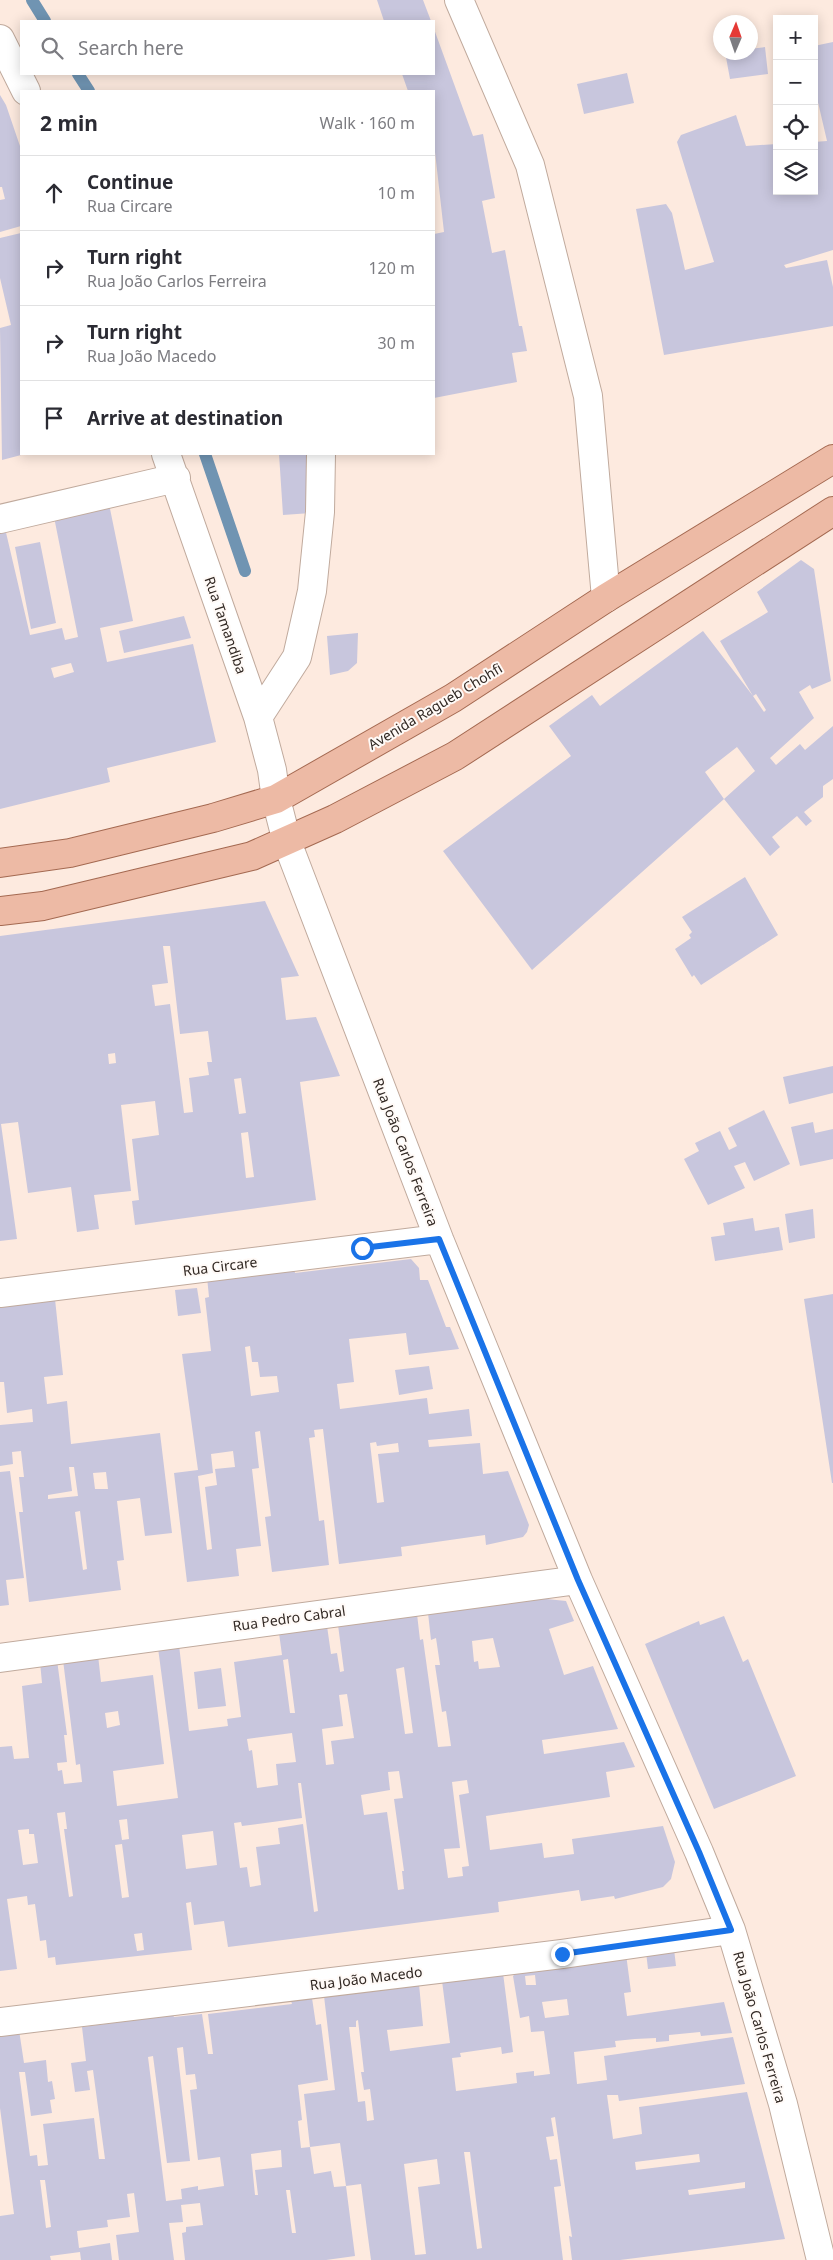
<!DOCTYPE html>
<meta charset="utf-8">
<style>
body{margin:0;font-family:"Noto Sans",sans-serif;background:#f2f2f3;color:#2b2b33}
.controls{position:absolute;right:15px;top:15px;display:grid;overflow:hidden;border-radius:0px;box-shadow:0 2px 12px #0003}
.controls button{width:45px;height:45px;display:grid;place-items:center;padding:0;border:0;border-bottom:1px solid #e1e1e2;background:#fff;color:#2b2b33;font:25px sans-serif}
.compass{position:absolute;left:713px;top:15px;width:45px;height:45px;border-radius:50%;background:#fff;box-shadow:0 2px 12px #0003;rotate:2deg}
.stop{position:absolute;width:15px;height:15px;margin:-11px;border:4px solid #1a73e8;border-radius:50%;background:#fff}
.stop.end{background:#1a73e8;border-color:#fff;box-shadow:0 1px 5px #0008}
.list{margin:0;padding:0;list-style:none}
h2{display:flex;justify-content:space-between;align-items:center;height:65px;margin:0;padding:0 20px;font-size:21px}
h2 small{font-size:16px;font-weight:400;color:#7c7c81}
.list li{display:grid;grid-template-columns:32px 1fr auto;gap:15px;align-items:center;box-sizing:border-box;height:75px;padding:0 20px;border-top:1px solid #e1e1e2}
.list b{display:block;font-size:19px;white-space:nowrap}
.list p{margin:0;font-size:16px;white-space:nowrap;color:#7c7c81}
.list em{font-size:16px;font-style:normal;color:#7c7c81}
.icon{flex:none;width:28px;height:28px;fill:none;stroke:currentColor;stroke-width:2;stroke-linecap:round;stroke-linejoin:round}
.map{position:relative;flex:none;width:833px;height:2260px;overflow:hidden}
.search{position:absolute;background:#fff;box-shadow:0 2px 12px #0003;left:20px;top:20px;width:415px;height:55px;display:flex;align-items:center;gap:12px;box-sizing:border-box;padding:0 18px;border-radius:0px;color:#7c7c81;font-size:19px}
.panel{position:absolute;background:#fff;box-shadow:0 2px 12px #0003;left:20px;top:90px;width:415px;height:365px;border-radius:0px}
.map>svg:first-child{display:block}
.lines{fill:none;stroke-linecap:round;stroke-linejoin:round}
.stream{stroke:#7094b2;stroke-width:12}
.building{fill:#c8c6dd;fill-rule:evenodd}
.minor-casing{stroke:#c0aa9d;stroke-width:30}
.major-casing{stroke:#a46951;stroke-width:30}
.minor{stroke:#fff;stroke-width:28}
.major{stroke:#edbaa5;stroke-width:28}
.route{stroke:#1a73e8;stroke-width:6}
.labels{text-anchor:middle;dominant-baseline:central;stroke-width:4;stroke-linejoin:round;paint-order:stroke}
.street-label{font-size:14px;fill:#322924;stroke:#fffaf7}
</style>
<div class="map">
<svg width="833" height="2260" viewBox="0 0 833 2260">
<rect width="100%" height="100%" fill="#fdeadf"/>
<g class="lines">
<path class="stream" d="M 32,0 L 45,21
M 78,74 L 89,91
M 205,454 L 245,571"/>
</g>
<path class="building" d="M 377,0 L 423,0 L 431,21 L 384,21 Z
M 434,29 L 473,136 L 483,134 L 495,198 L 482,201 L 492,253 L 505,250 L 519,326 L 522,326 L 527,351 L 512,353 L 517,382 L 434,398 L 434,234 L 444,232 L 434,143 L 434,91 L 408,91 L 402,74 L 434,74 Z
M 833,42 L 833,250 L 784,265 L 786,268 L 827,260 L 833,287 L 833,326 L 664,355 L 636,209 L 666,204 L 672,213 L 685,270 L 714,262 L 677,142 L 681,135 L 736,115 L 746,146 L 777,144 L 777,191 L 814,191 L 814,142 L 827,141 L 814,85 L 814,46 Z
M 765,47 L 768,74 L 730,79 L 725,52 L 750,52 L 750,49 Z
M 627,73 L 634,103 L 584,114 L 577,84 Z
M 0,95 L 6,105 L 21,149 L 21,226 L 0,232 L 0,200 L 5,199 L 2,187 L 0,187 Z
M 21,233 L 21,454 L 25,454 L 2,460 L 0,328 L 11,325 L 0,278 L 0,238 Z
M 279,454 L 312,454 L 311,513 L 283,515 Z
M 108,499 L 133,621 L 100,628 L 107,662 L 193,644 L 216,742 L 107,768 L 110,782 L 0,809 L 0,525 L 4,524 L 30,635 L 62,628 L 65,640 L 78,637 L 53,512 ZM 71,663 L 74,672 L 54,678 L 51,668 Z
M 40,542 L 56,623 L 31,629 L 15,547 Z
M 801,560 L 814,569 L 831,681 L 812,689 L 810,685 L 799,692 L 814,718 L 770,758 L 776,765 L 800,744 L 805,750 L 833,726 L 833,779 L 823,786 L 823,797 L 804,812 L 812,821 L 806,826 L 797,816 L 772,837 L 780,847 L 770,856 L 724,799 L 755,771 L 737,747 L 705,772 L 724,799 L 532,970 L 443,851 L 571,756 L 549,726 L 592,695 L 600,706 L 703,631 L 753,696 L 720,641 L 768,612 L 757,592 ZM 756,694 L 766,710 L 764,712 L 753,696 Z
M 184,616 L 191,638 L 124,653 L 119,631 Z
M 358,633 L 357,663 L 348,671 L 330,675 L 327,636 Z
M 745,877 L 778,935 L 701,985 L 694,975 L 692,977 L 675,949 L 691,938 L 689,935 L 692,932 L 682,917 Z
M 265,901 L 299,976 L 281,978 L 286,1020 L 316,1017 L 340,1076 L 300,1082 L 316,1200 L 135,1225 L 132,1201 L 139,1200 L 132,1139 L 159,1135 L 155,1101 L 121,1105 L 131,1191 L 94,1195 L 99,1229 L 77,1232 L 71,1187 L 28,1193 L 18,1122 L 1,1124 L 17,1239 L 0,1241 L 0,936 ZM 163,946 L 170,946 L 180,1034 L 208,1031 L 212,1062 L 207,1062 L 209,1075 L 189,1078 L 193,1112 L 184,1113 L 170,1004 L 155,1006 L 152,985 L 168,983 ZM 115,1053 L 116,1063 L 109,1064 L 108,1054 ZM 241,1078 L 246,1113 L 239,1114 L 234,1079 ZM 248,1132 L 254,1177 L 246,1178 L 241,1133 Z
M 833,1066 L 833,1093 L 789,1104 L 783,1077 Z
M 764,1110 L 790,1164 L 754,1181 L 745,1162 L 734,1166 L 745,1188 L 708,1205 L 684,1159 L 699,1151 L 695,1143 L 720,1131 L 729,1150 L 737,1146 L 728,1128 Z
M 813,1122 L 815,1133 L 833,1129 L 833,1159 L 800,1166 L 791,1127 Z
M 813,1209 L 815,1238 L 789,1243 L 785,1214 Z
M 753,1218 L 755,1231 L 779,1227 L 783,1250 L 715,1261 L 711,1237 L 725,1235 L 723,1223 Z
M 411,1259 L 419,1268 L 420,1280 L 428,1280 L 446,1327 L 450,1327 L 459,1349 L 409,1355 L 406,1333 L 349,1339 L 354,1382 L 337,1384 L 340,1409 L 427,1398 L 429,1414 L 469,1409 L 472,1436 L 428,1440 L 429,1447 L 480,1443 L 483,1474 L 508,1471 L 529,1525 L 527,1532 L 523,1537 L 486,1545 L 485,1535 L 401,1547 L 402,1556 L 339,1564 L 323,1429 L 314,1430 L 315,1437 L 309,1438 L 319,1521 L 324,1520 L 329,1565 L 272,1572 L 265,1517 L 271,1516 L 260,1431 L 255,1432 L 259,1468 L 252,1469 L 261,1546 L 236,1549 L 239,1576 L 187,1582 L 174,1473 L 198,1470 L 182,1354 L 211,1351 L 205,1298 L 209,1297 L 207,1277 L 294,1266 L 295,1273 ZM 250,1346 L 252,1362 L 258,1362 L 260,1377 L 277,1376 L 279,1392 L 251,1396 L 245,1347 ZM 376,1442 L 377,1446 L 398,1443 L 399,1452 L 378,1454 L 384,1502 L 377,1503 L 370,1443 ZM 233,1451 L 235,1467 L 215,1469 L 217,1485 L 205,1487 L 212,1549 L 207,1550 L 198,1476 L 213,1473 L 211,1454 Z
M 197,1288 L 201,1313 L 178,1316 L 175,1290 Z
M 833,1294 L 833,1483 L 832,1483 L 804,1299 Z
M 55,1299 L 63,1375 L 44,1377 L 47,1404 L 67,1401 L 71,1444 L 160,1433 L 172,1533 L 145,1536 L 140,1498 L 117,1501 L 124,1560 L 117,1561 L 121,1590 L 29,1602 L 19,1512 L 23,1512 L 19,1477 L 24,1477 L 21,1451 L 12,1452 L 13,1464 L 0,1466 L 0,1425 L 33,1422 L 32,1409 L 7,1413 L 4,1382 L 0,1382 L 0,1305 ZM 69,1467 L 74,1467 L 78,1496 L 48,1499 L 48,1495 L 72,1491 ZM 106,1472 L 108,1489 L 95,1489 L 93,1473 ZM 80,1511 L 87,1569 L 83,1570 L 75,1512 Z
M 429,1366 L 433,1389 L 399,1395 L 395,1370 Z
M 10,1471 L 24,1578 L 6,1580 L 9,1605 L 0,1606 L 0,1472 Z
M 537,1598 L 566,1601 L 574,1621 L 549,1629 L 564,1675 L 593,1666 L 618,1729 L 542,1740 L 544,1754 L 624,1742 L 635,1767 L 606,1772 L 610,1797 L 486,1816 L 490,1850 L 542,1843 L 544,1858 L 574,1854 L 572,1839 L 663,1826 L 675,1862 L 671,1879 L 663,1887 L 615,1899 L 614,1896 L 581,1901 L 579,1890 L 498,1902 L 499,1912 L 228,1947 L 224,1921 L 194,1925 L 191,1902 L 186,1903 L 192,1950 L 56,1965 L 55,1957 L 48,1958 L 46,1940 L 40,1941 L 35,1904 L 28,1905 L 27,1896 L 7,1899 L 17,1969 L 0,1971 L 0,1747 L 12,1746 L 14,1759 L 29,1758 L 22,1686 L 42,1683 L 40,1662 L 57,1660 L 67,1735 L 64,1735 L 67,1762 L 57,1763 L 58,1771 L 62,1770 L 64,1784 L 82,1782 L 80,1764 L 76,1765 L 63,1660 L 98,1655 L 101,1682 L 153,1675 L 164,1764 L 113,1771 L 117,1806 L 178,1798 L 158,1648 L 179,1645 L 189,1731 L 228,1726 L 227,1719 L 241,1717 L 234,1662 L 282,1655 L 279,1633 L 327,1626 L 331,1654 L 337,1653 L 340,1672 L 344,1671 L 338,1625 L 417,1614 L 420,1640 L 423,1639 L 438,1747 L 451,1746 L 446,1711 L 442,1712 L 435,1665 L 440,1665 L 436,1638 L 431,1640 L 428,1613 ZM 493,1638 L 500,1667 L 479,1669 L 478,1661 L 474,1662 L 472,1641 ZM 288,1659 L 295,1713 L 290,1713 L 283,1660 ZM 404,1667 L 413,1733 L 405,1734 L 396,1669 ZM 347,1694 L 354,1738 L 331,1741 L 334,1764 L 326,1765 L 322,1729 L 343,1726 L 339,1695 ZM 118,1711 L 120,1725 L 107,1728 L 105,1713 ZM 292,1733 L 296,1762 L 276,1764 L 278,1785 L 257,1788 L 252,1750 L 249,1751 L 247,1739 ZM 399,1771 L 403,1798 L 394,1799 L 404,1871 L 402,1871 L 404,1889 L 398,1890 L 387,1812 L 364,1815 L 361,1795 L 390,1790 L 388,1772 ZM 467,1780 L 469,1793 L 459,1795 L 469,1866 L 462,1867 L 463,1876 L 448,1878 L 444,1849 L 460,1848 L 452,1782 ZM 298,1783 L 301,1783 L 318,1911 L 314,1912 L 303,1824 L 278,1828 L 280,1844 L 256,1847 L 261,1885 L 250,1887 L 247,1867 L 240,1868 L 234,1823 L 241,1822 L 242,1826 L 302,1818 ZM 65,1812 L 67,1829 L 64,1829 L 73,1896 L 69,1897 L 57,1813 ZM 127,1819 L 129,1839 L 122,1840 L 119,1820 ZM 29,1829 L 29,1834 L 34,1834 L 38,1863 L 23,1865 L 18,1830 ZM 213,1831 L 217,1865 L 186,1869 L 182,1835 ZM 122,1844 L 129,1897 L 122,1898 L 115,1845 ZM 142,1933 L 144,1950 L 137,1951 L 134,1934 Z
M 724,1616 L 743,1662 L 748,1659 L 796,1776 L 714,1809 L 645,1644 L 699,1621 L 700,1625 Z
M 221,1668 L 226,1706 L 198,1709 L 194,1672 Z
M 674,1949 L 676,1966 L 648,1969 L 646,1952 Z
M 626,1954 L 631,1992 L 624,1993 L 627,2016 L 724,2002 L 732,2033 L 701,2036 L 700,2032 L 669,2035 L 669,2041 L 656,2042 L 656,2038 L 635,2039 L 615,2041 L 616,2047 L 574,2052 L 577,2084 L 607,2080 L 604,2056 L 733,2037 L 745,2084 L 619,2101 L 618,2095 L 607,2095 L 613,2139 L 642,2134 L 639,2107 L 747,2092 L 785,2239 L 620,2260 L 572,2260 L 569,2236 L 572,2237 L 555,2117 L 551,2118 L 554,2136 L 546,2137 L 550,2160 L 557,2159 L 561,2186 L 554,2187 L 563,2260 L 371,2260 L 361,2184 L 346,2186 L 355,2256 L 326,2260 L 185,2260 L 182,2233 L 186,2232 L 186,2227 L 203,2225 L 200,2203 L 181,2205 L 183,2222 L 169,2223 L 174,2260 L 119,2260 L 116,2235 L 139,2232 L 134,2193 L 127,2194 L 130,2217 L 107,2220 L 108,2227 L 77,2231 L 79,2248 L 110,2243 L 112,2260 L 81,2260 L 80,2252 L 50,2256 L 51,2260 L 0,2260 L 0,2216 L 14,2214 L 0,2108 L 0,2032 L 19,2030 L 24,2063 L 46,2060 L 48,2082 L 52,2081 L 55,2099 L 50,2100 L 52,2113 L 31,2116 L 25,2072 L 19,2072 L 30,2156 L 37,2155 L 38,2166 L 48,2165 L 43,2124 L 94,2118 L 99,2159 L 105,2159 L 93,2070 L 87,2071 L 90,2090 L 75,2092 L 71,2063 L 86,2061 L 82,2027 L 173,2015 L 174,2017 L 202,2014 L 208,2054 L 213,2054 L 208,2014 L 292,2004 L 291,2001 L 312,1998 L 316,2025 L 321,2024 L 328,2080 L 298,2085 L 302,2120 L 298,2121 L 301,2148 L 310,2147 L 314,2174 L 331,2171 L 334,2187 L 346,2186 L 340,2143 L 310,2147 L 304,2094 L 335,2090 L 324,1996 L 419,1984 L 423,2026 L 387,2030 L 390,2051 L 450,2043 L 442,1981 L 503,1973 L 513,2052 L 502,2054 L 501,2047 L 460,2053 L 461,2057 L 452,2058 L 456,2091 L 517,2083 L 516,2073 L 534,2071 L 534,2076 L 550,2074 L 544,2031 L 531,2032 L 529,2016 L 520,2018 L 513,1976 L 520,1969 ZM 535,1975 L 536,1985 L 526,1985 L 525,1976 ZM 567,1999 L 569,2015 L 545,2018 L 542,2002 ZM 358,2020 L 364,2072 L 361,2072 L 364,2090 L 370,2089 L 374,2120 L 367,2121 L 365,2101 L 358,2102 L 349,2027 L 356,2027 L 356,2021 ZM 183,2047 L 186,2075 L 195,2074 L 197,2089 L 190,2090 L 198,2160 L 220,2157 L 224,2186 L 198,2190 L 198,2186 L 181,2189 L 182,2199 L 166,2201 L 148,2057 L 153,2056 L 167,2163 L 190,2161 L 177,2048 ZM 281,2150 L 282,2167 L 255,2170 L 258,2195 L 255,2195 L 251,2154 ZM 464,2152 L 470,2152 L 482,2248 L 477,2249 ZM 699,2154 L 700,2162 L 636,2170 L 635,2162 ZM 437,2159 L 440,2184 L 418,2187 L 426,2254 L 415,2255 L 404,2164 ZM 40,2180 L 45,2180 L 51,2227 L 46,2228 ZM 745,2182 L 745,2188 L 689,2195 L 688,2190 ZM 286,2190 L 290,2190 L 296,2233 L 292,2233 Z"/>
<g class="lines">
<defs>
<path id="minor" d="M 459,0 L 530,165 L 588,396 L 606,598
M 0,39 L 26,91
M 166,454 L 258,717 L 272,770 L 276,799 L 287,842 L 439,1239 L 578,1580 L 699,1852 L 731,1930 L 783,2104 L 821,2260
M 0,519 L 176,478
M 258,717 L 297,657 L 312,591 L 320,512 L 321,454
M 0,1293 L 439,1239
M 0,1658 L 578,1580
M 0,2022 L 562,1954 L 731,1930"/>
<path id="major" d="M 0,863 L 70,853 L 213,818 L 276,799 L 453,698 L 606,598 L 833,459
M 0,911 L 43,906 L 252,856 L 335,819 L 455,756 L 833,511"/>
</defs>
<use href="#minor" class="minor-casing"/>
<use href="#major" class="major-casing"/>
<use href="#minor" class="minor"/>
<use href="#major" class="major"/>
</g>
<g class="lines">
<path class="route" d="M 362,1248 L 439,1239 L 578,1580 L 699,1852 L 731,1930 L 562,1954"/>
</g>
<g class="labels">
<g class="street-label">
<text transform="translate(226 625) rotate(71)">Rua Tamandiba</text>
<text transform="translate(435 706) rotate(-31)">Avenida Ragueb Chohfi</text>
<text transform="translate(406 1152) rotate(69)">Rua João Carlos Ferreira</text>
<text transform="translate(220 1266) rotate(-7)">Rua Circare</text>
<text transform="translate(289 1618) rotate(-8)">Rua Pedro Cabral</text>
<text transform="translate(366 1978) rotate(-7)">Rua João Macedo</text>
<text transform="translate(760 2027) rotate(74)">Rua João Carlos Ferreira</text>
</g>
</g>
</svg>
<div class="controls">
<button>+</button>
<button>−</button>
<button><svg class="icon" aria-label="locate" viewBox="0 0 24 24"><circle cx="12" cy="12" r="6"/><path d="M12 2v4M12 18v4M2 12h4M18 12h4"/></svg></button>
<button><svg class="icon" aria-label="layers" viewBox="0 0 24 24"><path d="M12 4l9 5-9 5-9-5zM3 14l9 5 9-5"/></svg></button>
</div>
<svg class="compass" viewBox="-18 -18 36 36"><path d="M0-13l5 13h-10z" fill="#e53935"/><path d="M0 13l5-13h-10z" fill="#7c7c81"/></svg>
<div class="stop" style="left:362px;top:1248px"></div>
<div class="stop end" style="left:562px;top:1954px"></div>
<div class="search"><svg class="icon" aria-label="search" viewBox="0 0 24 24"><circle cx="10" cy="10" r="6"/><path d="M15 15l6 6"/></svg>Search here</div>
<section class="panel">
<h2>2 min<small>Walk · 160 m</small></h2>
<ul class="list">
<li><svg class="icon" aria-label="ahead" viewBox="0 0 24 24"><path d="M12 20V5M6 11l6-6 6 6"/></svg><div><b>Continue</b><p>Rua Circare</p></div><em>10 m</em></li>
<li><svg class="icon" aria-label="right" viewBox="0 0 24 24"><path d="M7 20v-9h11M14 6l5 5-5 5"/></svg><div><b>Turn right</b><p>Rua João Carlos Ferreira</p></div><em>120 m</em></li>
<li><svg class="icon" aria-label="right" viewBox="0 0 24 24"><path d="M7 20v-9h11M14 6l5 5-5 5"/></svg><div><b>Turn right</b><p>Rua João Macedo</p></div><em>30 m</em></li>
<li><svg class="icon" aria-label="arrive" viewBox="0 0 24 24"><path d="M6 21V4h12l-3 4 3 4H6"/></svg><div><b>Arrive at destination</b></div></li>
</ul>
</section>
</div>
